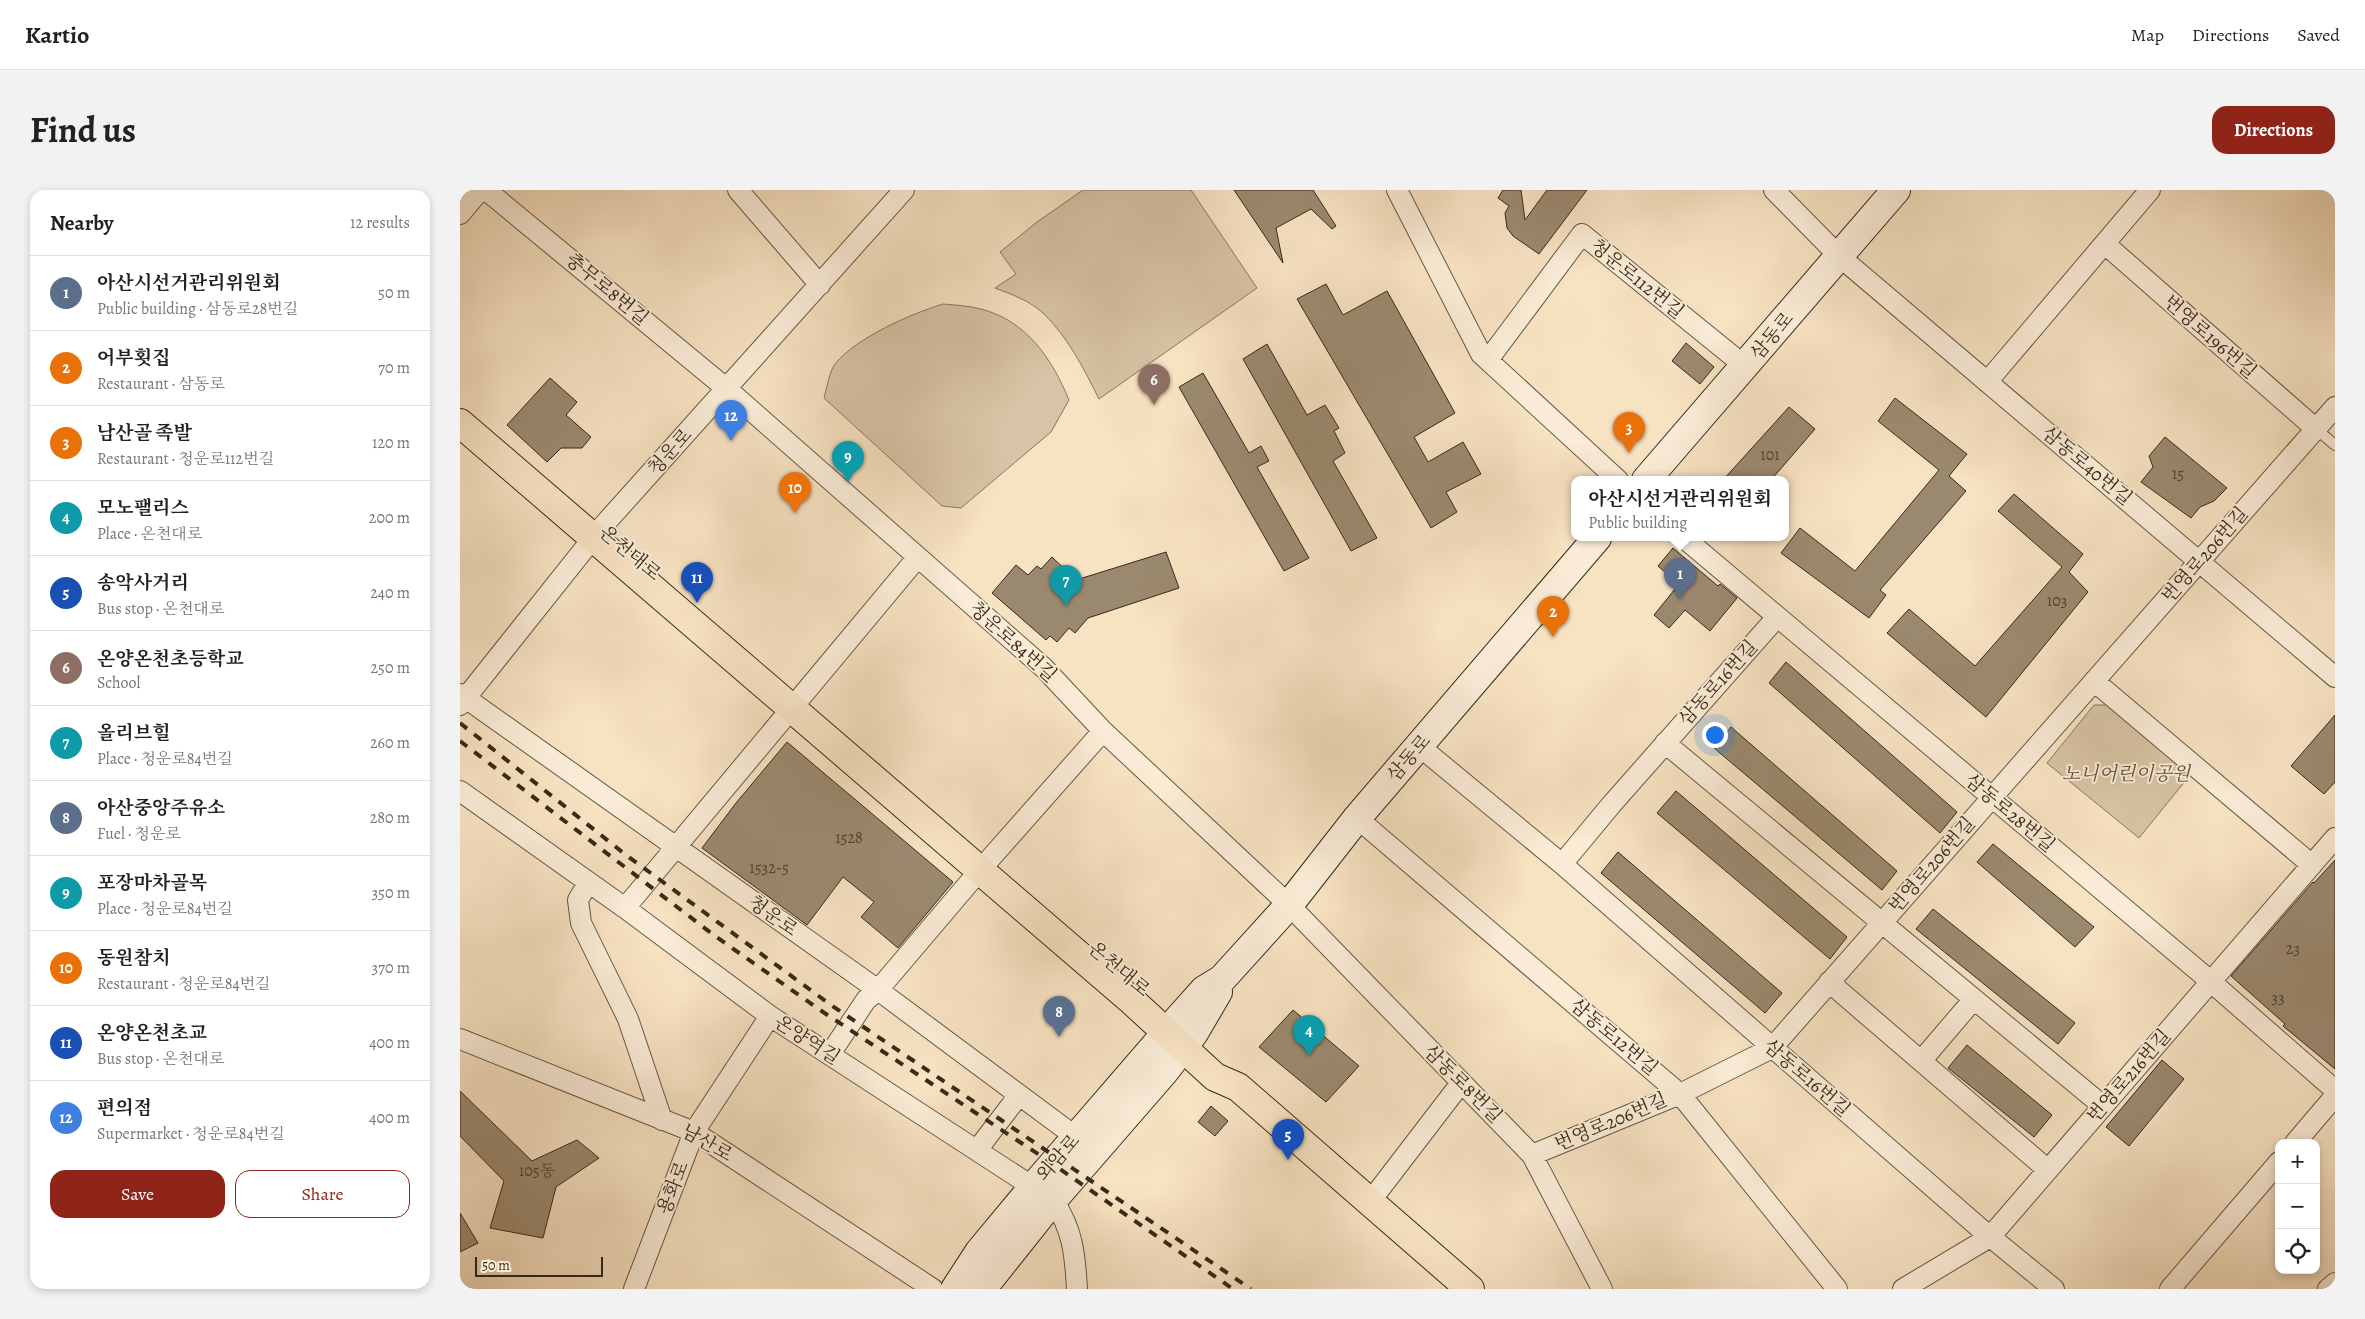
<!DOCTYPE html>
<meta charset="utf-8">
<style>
body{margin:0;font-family:Alegreya,"Noto Serif KR",serif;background:#f2f2f2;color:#222}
.controls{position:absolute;right:15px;bottom:15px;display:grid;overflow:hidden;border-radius:10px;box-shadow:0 2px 8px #0003}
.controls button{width:45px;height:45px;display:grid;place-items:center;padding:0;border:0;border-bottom:1px solid #e0e0e0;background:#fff;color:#222;font:25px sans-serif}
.scale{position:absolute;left:15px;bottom:12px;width:128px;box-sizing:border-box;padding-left:5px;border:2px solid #382916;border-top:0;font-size:14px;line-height:18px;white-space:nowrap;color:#382916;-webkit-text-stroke:4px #faecd7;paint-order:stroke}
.you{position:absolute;left:1254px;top:544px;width:18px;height:18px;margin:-12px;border:4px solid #fff;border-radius:50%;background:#1a73e8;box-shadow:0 0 0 8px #1a73e833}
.badge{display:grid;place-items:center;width:32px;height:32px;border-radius:50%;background:#8f2418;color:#fff;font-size:16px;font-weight:700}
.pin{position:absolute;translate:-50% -41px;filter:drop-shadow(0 1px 2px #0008)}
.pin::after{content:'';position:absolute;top:26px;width:18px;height:15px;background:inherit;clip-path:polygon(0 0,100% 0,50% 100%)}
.popup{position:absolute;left:1111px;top:286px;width:218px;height:65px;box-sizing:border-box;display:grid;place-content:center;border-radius:10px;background:#fff;filter:drop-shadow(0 1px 4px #0005);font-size:16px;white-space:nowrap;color:#767676}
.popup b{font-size:19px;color:#222}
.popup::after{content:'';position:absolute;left:50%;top:100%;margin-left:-10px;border:10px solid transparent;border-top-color:#fff}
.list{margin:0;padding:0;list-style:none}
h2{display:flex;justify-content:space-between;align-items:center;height:65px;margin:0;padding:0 20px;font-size:21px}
h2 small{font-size:16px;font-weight:400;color:#767676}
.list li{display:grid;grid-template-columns:32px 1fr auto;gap:15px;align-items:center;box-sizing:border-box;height:75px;padding:0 20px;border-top:1px solid #e0e0e0}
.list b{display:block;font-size:19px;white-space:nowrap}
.list p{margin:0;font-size:16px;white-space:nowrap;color:#767676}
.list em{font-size:16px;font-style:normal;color:#767676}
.actions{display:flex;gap:10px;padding:15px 20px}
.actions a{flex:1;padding:11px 0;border:1px solid #8f2418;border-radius:15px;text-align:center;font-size:18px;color:#8f2418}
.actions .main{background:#8f2418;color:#fff}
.icon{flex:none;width:28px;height:28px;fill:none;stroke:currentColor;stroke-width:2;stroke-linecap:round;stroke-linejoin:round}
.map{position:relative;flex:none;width:1875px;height:1099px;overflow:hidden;border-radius:15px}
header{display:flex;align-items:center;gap:30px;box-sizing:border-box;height:70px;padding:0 25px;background:#fff;border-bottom:1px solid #e0e0e0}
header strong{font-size:24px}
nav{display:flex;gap:28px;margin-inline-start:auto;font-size:18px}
.intro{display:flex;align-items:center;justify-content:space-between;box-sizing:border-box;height:120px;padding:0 30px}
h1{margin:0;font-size:35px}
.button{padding:12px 22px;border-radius:15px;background:#8f2418;color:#fff;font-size:18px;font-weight:700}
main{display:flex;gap:30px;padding:0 30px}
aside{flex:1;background:#fff;border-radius:15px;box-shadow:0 2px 8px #0003}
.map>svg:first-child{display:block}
.green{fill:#d7c3a5;stroke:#88765e}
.building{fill:#9b896f;stroke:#382916}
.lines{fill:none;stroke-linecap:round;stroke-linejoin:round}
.lane-casing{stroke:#685741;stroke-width:12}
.street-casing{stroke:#685741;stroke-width:22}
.secondary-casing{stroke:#382916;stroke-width:30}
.primary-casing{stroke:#382916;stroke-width:30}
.lane{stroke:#faecd7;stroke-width:10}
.street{stroke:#faecd7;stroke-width:20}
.secondary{stroke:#faecd7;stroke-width:28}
.primary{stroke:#f7e2c2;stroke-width:28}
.rail{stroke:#382916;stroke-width:4;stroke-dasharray:9 9;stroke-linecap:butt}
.labels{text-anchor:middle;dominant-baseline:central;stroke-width:4;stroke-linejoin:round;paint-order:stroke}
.number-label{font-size:16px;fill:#51412c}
.street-label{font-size:19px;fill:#382916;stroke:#faecd7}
.park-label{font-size:19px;font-style:italic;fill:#60503a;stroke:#faecd7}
</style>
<header>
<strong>Kartio</strong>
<nav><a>Map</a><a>Directions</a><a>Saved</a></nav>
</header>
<div class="intro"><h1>Find us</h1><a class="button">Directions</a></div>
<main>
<aside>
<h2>Nearby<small>12 results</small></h2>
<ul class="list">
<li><span class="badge" style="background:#5c6f8a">1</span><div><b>아산시선거관리위원회</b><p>Public building · 삼동로28번길</p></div><em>50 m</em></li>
<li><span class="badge" style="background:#e8710a">2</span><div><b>어부횟집</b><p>Restaurant · 삼동로</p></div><em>70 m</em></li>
<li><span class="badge" style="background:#e8710a">3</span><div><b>남산골 족발</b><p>Restaurant · 청운로112번길</p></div><em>120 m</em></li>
<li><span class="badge" style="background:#0f9aa8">4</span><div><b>모노팰리스</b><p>Place · 온천대로</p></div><em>200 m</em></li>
<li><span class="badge" style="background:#1a4fb4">5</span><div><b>송악사거리</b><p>Bus stop · 온천대로</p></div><em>240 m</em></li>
<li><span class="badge" style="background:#8d6e63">6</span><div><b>온양온천초등학교</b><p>School</p></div><em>250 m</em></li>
<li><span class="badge" style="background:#0f9aa8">7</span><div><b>올리브힐</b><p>Place · 청운로84번길</p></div><em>260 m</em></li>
<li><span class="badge" style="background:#5c6f8a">8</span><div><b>아산중앙주유소</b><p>Fuel · 청운로</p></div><em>280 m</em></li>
<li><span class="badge" style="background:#0f9aa8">9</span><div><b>포장마차골목</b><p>Place · 청운로84번길</p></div><em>350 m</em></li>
<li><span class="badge" style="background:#e8710a">10</span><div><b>동원참치</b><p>Restaurant · 청운로84번길</p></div><em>370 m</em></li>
<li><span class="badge" style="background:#1a4fb4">11</span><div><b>온양온천초교</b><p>Bus stop · 온천대로</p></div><em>400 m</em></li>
<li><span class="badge" style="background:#3f7fe0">12</span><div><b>편의점</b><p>Supermarket · 청운로84번길</p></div><em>400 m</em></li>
</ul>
<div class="actions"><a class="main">Save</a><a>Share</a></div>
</aside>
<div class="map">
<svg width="1875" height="1099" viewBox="0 0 1875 1099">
<rect width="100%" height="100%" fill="#f7e2c2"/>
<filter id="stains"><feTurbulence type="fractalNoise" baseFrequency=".004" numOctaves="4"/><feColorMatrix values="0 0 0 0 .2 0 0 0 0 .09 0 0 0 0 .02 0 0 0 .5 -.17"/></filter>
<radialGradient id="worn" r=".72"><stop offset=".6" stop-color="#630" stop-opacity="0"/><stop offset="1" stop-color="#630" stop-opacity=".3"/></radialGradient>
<path class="green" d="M 623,0 L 731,0 L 797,98 L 639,209 C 624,179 608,147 583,123 C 570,111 551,104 535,98 L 556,84 L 540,62 L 577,32 Z
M 483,114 C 496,115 509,116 521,119 C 567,131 592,169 609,210 L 591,242 L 501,318 L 482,316 L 364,208 C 367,198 369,182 375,174 C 397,147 451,124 483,114 Z
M 1634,515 L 1647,515 L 1731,584 L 1679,648 L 1587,573 Z"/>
<path class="building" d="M 774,0 L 853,0 L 876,36 L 872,39 L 851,19 L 816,38 L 823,73 Z
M 1043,0 L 1061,0 L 1065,30 L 1087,0 L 1127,0 L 1079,64 L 1053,46 L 1047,38 L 1045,23 L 1049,16 L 1038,8 Z
M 866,94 L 883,125 L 927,101 L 995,223 L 954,247 L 968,272 L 1003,252 L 1021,284 L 986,302 L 997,322 L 971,338 L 837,109 Z
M 1226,153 L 1254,177 L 1240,194 L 1212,171 Z
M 807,154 L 847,225 L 865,215 L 879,238 L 874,241 L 885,263 L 873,271 L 917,348 L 891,361 L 783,169 Z
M 743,183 L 789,263 L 801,256 L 809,271 L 797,277 L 849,368 L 824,381 L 719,197 Z
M 90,188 L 117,212 L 106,225 L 131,247 L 122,258 L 101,258 L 87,272 L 47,235 Z
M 1435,208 L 1507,264 L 1489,286 L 1506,301 L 1420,400 L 1426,405 L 1409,428 L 1321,363 L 1340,338 L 1395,381 L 1479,280 L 1418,231 Z
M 1329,217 L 1355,239 L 1311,290 L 1263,290 Z
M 1705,247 L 1767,298 L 1754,311 L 1740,317 L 1731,328 L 1681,292 L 1693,277 L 1689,266 Z
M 1554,304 L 1623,364 L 1609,382 L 1628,402 L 1526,527 L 1427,443 L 1449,419 L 1515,476 L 1602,377 L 1538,321 Z
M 1213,358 L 1258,396 L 1260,394 L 1277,408 L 1250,441 L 1225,420 L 1209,438 L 1194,425 L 1219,394 L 1198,376 Z
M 706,362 L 719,398 L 628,428 L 615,443 L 609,438 L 597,452 L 590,446 L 586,450 L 532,403 L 556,375 L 568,385 L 577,376 L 581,379 L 592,367 L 616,390 Z
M 1326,472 L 1497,622 L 1480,643 L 1309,493 Z
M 1875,525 L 1875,592 L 1864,604 L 1831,576 Z
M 1271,537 L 1437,681 L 1422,700 L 1254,558 Z
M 327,552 L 493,692 L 438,758 L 401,727 L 414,712 L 383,687 L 347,735 L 242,658 L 276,613 Z
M 1216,601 L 1387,747 L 1370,769 L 1197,623 Z
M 1533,654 L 1634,737 L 1615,757 L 1517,672 Z
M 1158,662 L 1322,803 L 1305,823 L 1141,683 Z
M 1875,670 L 1875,879 L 1823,836 L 1825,834 L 1771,786 L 1853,692 L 1854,693 Z
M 1473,719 L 1615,833 L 1598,854 L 1456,739 Z
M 833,820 L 899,876 L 866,912 L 799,857 Z
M 1507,855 L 1592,925 L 1574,947 L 1488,878 Z
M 1702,870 L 1724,889 L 1669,956 L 1646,937 Z
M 0,901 L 72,971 L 117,950 L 139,968 L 96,997 L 83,1048 L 30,1038 L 44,991 L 0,946 Z
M 751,916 L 768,931 L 755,946 L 738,932 Z
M 0,1023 L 18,1053 L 0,1062 Z"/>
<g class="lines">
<defs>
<path id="lane" d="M 1856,239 L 1875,255"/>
<path id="street" d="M 26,0 L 267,199 L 584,478 L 643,541 L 829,715 L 1072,965 L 1142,1099
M 278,0 L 360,95
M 937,0 L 1021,164 L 1158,290
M 1314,0 L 1379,66 L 1875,487
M 0,24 L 20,0
M 1645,54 L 1856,239
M 1028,170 L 1122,44 L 1286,177
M 1527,192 L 1690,0
M 1224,348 L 1742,784 L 1875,900
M 1634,491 L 1852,675
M 0,504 L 418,800 L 616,947
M 0,515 L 141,338 L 444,0
M 1205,553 L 1643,916
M 959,556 L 1102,674 L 1522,1040 L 1594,1099
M 0,601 L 165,718 L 310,826 L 573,997
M 897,628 L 1220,904 L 1377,1099
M 1102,674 L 1151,615 L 1317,427
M 128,693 L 118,710 L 121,733 L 168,829 L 202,930
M 165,718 L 457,368
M 1369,792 L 1588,980
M 0,849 L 234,942 L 473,1099
M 370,864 L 406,810 L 418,800 L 520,680 L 643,541
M 1461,871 L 1514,809
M 1835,953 L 1875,906
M 517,960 L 559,905
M 1072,965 L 1220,904 L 1312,858 L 1875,217
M 593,1010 C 613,1040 615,1064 617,1099
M 909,1013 L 1001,893
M 174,1099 L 234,942 L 310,826
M 1443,1099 L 1530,1047 L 1875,648
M 1710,1099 L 1819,972
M 1868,1099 L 1875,1093"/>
<path id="secondary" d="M 1186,290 L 1436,0
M 495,1099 L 519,1062 L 573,997 L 719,828 L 744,800 L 762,789 L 829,715 L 897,628 L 1137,348
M 522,1099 L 593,1010 L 705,881 L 734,843 L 758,802"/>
<path id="primary" d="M 0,233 L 672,811 L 755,887 L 778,897 L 1010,1099"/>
</defs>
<use href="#lane" class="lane-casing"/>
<use href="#street" class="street-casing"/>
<use href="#secondary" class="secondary-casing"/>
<use href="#primary" class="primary-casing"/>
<use href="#lane" class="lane"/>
<use href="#street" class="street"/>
<use href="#secondary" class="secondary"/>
<use href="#primary" class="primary"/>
<path class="rail" d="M 0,533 L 166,665 L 371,815 L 791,1099
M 0,551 L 255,746 L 363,822 L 581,966 L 773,1099"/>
</g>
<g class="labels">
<g class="number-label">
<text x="1310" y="265">101</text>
<text x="1718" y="284">15</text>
<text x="1597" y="411">103</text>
<text x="389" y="648">1528</text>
<text x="309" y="678">1532-5</text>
<text x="1833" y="759">23</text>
<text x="1818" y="808">33</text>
<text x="77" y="981">105동</text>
</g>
<g class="street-label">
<text transform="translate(1177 89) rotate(39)">청운로112번길</text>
<text transform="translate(147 99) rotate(40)">충무로8번길</text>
<text transform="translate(1312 146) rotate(-50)">삼동로</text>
<text transform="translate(1750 147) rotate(41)">번영로196번길</text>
<text transform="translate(210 262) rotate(-48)">청운로</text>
<text transform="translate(1627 276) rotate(40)">삼동로40번길</text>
<text transform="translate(170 363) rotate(40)">온천대로</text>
<text transform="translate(1745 365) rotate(-49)">번영로206번길</text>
<text transform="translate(553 452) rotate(42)">청운로84번길</text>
<text transform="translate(1258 493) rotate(-48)">삼동로16번길</text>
<text transform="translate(949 568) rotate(-49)">삼동로</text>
<text transform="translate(1550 623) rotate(40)">삼동로28번길</text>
<text transform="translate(1472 675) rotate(-49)">번영로206번길</text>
<text transform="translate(313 726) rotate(35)">청운로</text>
<text transform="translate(659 779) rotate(40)">온천대로</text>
<text transform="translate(1154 847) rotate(40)">삼동로12번길</text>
<text transform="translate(347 850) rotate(33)">온양역길</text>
<text transform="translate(1669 886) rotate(-49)">번영로216번길</text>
<text transform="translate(1347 888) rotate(41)">삼동로16번길</text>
<text transform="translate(1003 894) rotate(45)">삼동로8번길</text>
<text transform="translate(1151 932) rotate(-23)">번영로206번길</text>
<text transform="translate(247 953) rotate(30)">남산로</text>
<text transform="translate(598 968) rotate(-49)">외암로</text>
<text transform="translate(213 998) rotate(-69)">용화로</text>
</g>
<g class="park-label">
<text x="1666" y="584">노니어린이공원</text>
</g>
</g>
<rect width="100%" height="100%" filter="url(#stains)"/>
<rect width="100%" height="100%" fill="url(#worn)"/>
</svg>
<div class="controls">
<button>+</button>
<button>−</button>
<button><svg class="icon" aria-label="locate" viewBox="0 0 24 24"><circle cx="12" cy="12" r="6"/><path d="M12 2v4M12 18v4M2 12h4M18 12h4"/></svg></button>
</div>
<div class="scale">50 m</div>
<div class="you"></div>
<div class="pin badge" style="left:1220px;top:409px;background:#5c6f8a">1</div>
<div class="popup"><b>아산시선거관리위원회</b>Public building</div>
<div class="pin badge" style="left:1093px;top:447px;background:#e8710a">2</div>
<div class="pin badge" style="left:1169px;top:263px;background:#e8710a">3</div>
<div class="pin badge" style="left:849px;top:866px;background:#0f9aa8">4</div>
<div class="pin badge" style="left:828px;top:970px;background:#1a4fb4">5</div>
<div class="pin badge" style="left:694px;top:215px;background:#8d6e63">6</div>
<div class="pin badge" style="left:606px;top:416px;background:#0f9aa8">7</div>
<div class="pin badge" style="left:599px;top:847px;background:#5c6f8a">8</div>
<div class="pin badge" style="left:388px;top:292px;background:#0f9aa8">9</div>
<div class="pin badge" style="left:335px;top:323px;background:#e8710a">10</div>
<div class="pin badge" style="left:237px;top:413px;background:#1a4fb4">11</div>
<div class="pin badge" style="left:271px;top:251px;background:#3f7fe0">12</div>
</div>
</main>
